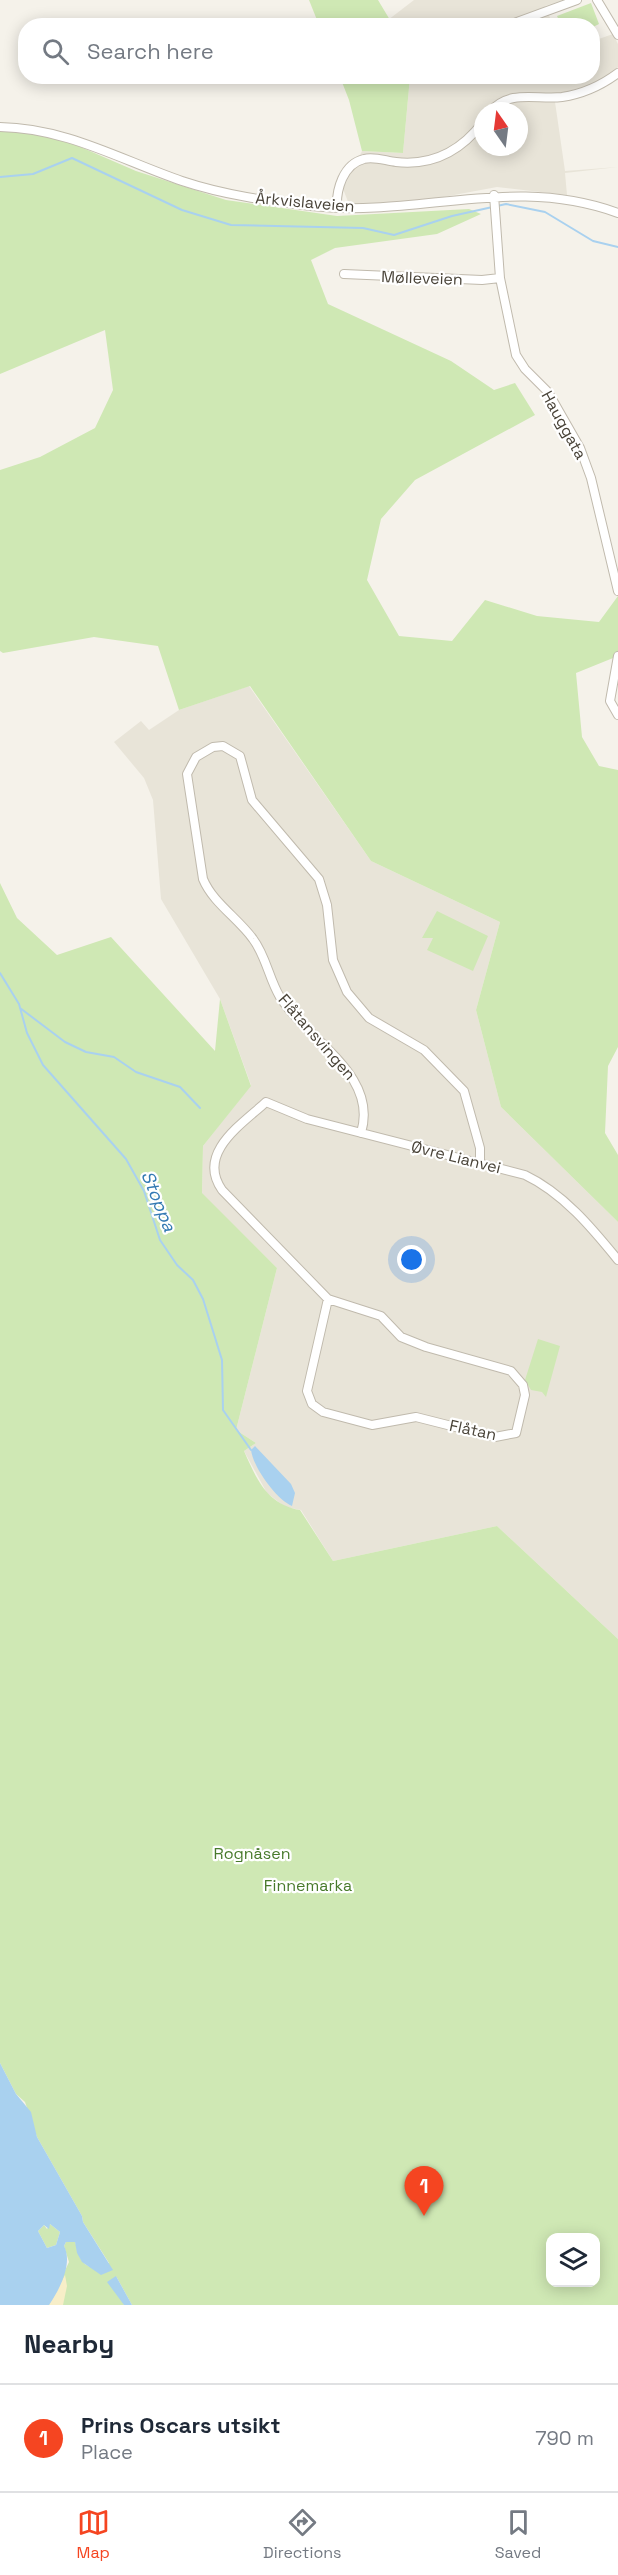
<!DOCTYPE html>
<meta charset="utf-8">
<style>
body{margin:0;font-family:"Space Grotesk",sans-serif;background:#f2f2f3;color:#1f2937}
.controls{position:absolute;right:18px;bottom:18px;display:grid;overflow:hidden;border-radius:12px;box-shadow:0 3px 15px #0003}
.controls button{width:54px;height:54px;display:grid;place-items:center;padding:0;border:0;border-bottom:2px solid #e0e1e3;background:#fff;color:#1f2937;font:30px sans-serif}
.compass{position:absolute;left:474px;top:102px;width:54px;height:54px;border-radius:50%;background:#fff;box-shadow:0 3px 15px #0003;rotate:346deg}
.you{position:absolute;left:412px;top:1260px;width:21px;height:21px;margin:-15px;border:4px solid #fff;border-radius:50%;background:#1a73e8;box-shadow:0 0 0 9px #1a73e833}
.badge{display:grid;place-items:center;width:39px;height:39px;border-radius:50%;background:#f54521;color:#fff;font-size:20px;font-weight:700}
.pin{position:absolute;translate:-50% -50px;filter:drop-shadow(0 2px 3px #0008)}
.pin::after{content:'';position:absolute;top:32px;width:21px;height:18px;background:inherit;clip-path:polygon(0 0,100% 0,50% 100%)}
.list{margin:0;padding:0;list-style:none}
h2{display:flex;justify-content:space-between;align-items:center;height:78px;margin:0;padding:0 24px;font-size:26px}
h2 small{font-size:20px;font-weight:400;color:#747a83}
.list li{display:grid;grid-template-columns:39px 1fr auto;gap:18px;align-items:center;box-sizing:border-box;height:108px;padding:0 24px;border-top:2px solid #e0e1e3}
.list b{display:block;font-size:22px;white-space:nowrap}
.list p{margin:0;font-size:20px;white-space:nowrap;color:#747a83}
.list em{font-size:20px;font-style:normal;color:#747a83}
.icon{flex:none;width:33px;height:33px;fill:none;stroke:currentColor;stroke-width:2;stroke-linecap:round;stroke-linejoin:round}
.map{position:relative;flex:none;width:618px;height:2305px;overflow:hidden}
.search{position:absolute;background:#fff;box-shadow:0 3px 15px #0003;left:18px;right:18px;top:18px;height:66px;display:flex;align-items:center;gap:15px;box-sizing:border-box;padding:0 21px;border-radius:24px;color:#747a83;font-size:22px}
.sheet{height:186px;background:#fff}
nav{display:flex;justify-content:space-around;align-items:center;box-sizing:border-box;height:84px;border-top:2px solid #e0e1e3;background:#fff;font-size:16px;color:#747a83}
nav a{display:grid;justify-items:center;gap:3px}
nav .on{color:#f54521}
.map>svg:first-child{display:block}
.residential{fill:#e8e4d8;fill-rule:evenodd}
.green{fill:#cfe8b4;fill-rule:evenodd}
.sand{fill:#f7eec8}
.water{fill:#a9d1ef;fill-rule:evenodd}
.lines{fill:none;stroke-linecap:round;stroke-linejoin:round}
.stream{stroke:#a9d1ef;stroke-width:2}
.minor-casing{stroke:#c0baad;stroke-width:10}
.minor{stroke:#fff;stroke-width:8}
.labels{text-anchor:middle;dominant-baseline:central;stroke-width:4.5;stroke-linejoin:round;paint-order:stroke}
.street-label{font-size:16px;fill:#494338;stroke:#fff}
.park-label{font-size:16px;fill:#487a2c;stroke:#fff}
.water-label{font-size:18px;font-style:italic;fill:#337ab3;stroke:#fff}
</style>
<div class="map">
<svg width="618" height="2305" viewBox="0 0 618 2305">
<rect width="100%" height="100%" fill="#f5f2ea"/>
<path class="residential" d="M 414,0 L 563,0 L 545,6 L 553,25 L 393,26 L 388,20 Z
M 613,34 L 618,44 L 618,67 L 614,72 L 594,84 L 554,95 L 565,171 L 618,167 L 565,173 L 567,195 L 497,187 L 411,203 L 349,204 L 343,189 L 362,151 L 403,153 L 410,77 L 592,76 L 593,41 ZM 483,111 L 519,111 L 519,147 L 483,147 Z
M 249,686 L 371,861 L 500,922 L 476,1010 L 501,1107 L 618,1222 L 618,1639 L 497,1526 L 333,1561 L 301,1510 L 285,1507 L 267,1493 L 244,1451 L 256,1443 L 236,1430 L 277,1268 L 202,1194 L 203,1146 L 251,1085 L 220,999 L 161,899 L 153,800 L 144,778 L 114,742 L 141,721 L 149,730 L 179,710 Z"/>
<path class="green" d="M 309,0 L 378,0 L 393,25 L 319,25 Z
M 591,3 L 599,24 L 593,27 L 561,25 L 557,16 Z
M 340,77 L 410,77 L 403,153 L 362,151 L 349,100 Z
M 0,131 L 22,131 L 69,142 L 136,171 L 226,200 L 337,216 L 469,209 L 481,214 L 437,234 L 335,248 L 311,260 L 328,304 L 451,361 L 494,390 L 515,383 L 535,415 L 415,480 L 381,519 L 367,580 L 399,636 L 452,641 L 485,600 L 537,616 L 599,622 L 618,596 L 618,656 L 576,673 L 582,737 L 599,766 L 618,770 L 618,1047 L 608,1066 L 605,1133 L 618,1155 L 618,1222 L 501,1107 L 476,1010 L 500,922 L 371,861 L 250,686 L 179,710 L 158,646 L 94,637 L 3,653 L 0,651 L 0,470 L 40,457 L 95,428 L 113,390 L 105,330 L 0,374 Z
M 0,883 L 17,918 L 57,955 L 111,937 L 215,1051 L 220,999 L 251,1086 L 203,1146 L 202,1193 L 277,1268 L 236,1430 L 256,1443 L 244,1451 C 257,1480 267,1504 300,1510 L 333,1561 L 497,1526 L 618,1639 L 618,2305 L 132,2305 L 116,2276 L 124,2305 L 49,2305 L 69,2262 L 64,2246 L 66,2242 L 75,2242 C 79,2253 78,2261 90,2267 L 109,2263 L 83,2222 L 82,2216 L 37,2137 L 25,2102 L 16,2094 L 0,2063 ZM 550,2238 L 596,2238 L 596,2282 L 550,2282 Z
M 437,911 L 488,936 L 473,971 L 427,950 L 433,938 L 422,938 Z
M 538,1339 L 560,1346 L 546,1397 L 542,1392 L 531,1390 L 525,1380 Z
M 50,2224 L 60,2232 L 56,2245 L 47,2248 L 38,2231 L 44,2225 L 47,2229 Z"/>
<path class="sand" d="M 65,2275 L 67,2286 L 63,2305 L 49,2305 Z"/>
<path class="water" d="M 255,1446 L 291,1484 L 295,1493 L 292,1506 C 276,1499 253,1467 251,1450 Z
M 0,2063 L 16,2094 L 31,2112 L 37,2137 L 82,2216 L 83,2222 L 113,2270 L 101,2275 L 82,2262 L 77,2253 L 75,2242 L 66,2242 L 64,2246 C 73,2263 60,2289 49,2305 L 0,2305 ZM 50,2224 L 60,2232 L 56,2245 L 47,2248 L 38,2231 L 44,2225 L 49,2229 Z
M 116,2276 L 132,2305 L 124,2305 L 107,2282 Z"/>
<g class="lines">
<path class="stream" d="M 0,177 L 33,174 L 72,158 L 182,210 L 231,225 L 363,228 L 394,235 L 452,216 L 506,204 L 545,212 L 593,241 L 618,247
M 0,973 L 19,1004 L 27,1033 L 43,1065 L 126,1159 L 144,1191 L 160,1240 L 177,1265 L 193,1280 L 203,1299 L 222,1360 L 223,1410 L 251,1450
M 20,1008 L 65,1042 L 86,1052 L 114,1057 L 136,1072 L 180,1087 L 200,1108"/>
<defs>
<path id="minor" d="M 597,0 L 618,35
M 446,25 L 447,26
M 506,26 L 577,0
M 491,111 C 510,89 537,100 562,97 C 582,94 602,85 618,73
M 0,127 C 66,128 121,160 182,181 C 224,195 268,201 311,206 C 419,218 511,174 618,213
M 494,195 L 500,278 L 516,355 L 525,369 L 548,392 L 580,448 L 591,478 L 618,591
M 337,208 C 336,190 343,164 364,159 C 374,156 386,161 396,162 C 432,166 461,151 483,122
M 344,274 L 482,280 L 500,278
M 618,715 L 610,701 L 618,656
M 361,1133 C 379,1074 307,1040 280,997 C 269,979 266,956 253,939 C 238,918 213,903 203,879 L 187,774 L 196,757 L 213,747 L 223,746 L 240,756 L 252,800 L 319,879 L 327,905 L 333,960 L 347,992 L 369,1018 L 424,1050 L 464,1091 L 480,1148 L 480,1162
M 328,1299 L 307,1391 L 312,1404 L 323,1412 L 372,1425 L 416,1417 L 495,1437 L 516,1433 L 525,1395 L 523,1385 L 511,1371 L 426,1347 L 401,1337 L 381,1316 L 328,1299 L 222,1190 C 196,1153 242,1124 266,1102 L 307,1119 L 525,1175 C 563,1193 592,1228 618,1260"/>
</defs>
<use href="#minor" class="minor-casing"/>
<use href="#minor" class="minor"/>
</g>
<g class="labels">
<g class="street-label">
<text transform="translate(305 202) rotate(5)">Årkvislaveien</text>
<text transform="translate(422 278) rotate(2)">Mølleveien</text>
<text transform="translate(564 425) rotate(61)">Hauggata</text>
<text transform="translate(317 1037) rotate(49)">Flåtansvingen</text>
<text transform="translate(456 1157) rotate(14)">Øvre Lianvei</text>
<text transform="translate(473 1430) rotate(12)">Flåtan</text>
</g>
<g class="park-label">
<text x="252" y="1853">Rognåsen</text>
<text x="308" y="1885">Finnemarka</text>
</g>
<g class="water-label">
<text transform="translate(159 1201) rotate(68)">Stoppa</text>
</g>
</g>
</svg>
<div class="controls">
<button><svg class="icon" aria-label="layers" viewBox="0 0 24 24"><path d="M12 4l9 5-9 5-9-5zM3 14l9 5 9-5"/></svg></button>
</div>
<svg class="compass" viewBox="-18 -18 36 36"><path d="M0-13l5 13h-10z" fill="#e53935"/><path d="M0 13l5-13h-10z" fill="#747a83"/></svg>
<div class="you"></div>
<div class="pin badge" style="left:424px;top:2216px">1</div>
<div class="search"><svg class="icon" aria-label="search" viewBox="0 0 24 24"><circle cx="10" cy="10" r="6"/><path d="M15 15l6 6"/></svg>Search here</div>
</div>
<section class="sheet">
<h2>Nearby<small></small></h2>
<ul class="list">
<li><span class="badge">1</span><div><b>Prins Oscars utsikt</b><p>Place</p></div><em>790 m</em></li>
</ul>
</section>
<nav>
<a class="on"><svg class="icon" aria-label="map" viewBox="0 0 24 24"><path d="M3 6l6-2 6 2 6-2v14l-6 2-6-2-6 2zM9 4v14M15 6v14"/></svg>Map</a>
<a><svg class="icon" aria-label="directions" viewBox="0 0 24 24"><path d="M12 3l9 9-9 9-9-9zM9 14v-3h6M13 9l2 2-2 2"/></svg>Directions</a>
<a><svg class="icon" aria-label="saved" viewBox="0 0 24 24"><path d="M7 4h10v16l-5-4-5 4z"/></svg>Saved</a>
</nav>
